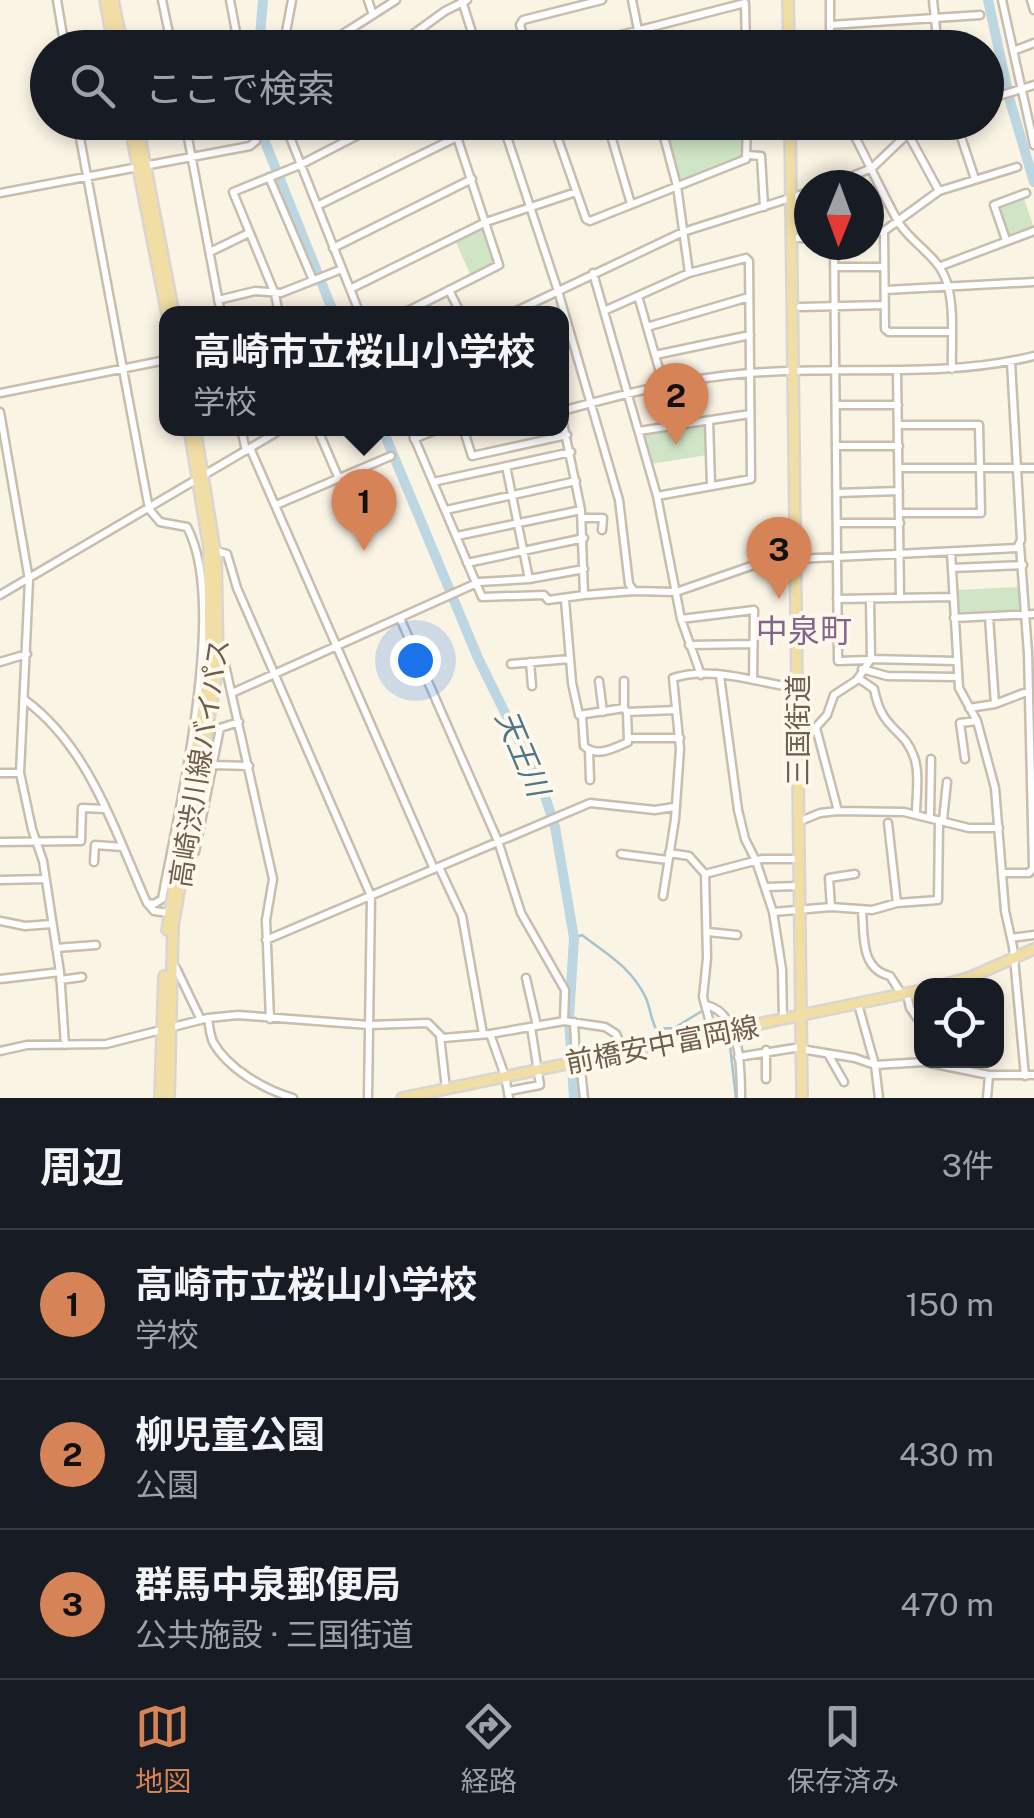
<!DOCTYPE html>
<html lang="ja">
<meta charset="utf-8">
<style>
body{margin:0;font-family:"Public Sans","Noto Sans JP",sans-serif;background:#242831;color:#f1f3f6}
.controls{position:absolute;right:30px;bottom:30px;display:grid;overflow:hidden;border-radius:20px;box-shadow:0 5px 15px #0003}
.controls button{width:90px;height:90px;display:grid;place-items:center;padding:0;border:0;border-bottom:2px solid #363941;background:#171b24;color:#f1f3f6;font:50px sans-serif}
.compass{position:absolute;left:794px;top:170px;width:90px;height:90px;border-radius:50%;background:#171b24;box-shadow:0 5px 15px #0003;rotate:181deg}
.you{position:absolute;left:415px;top:660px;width:35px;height:35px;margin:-25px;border:8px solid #fff;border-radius:50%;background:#1a73e8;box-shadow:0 0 0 15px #1a73e833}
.badge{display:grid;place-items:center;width:65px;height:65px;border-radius:50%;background:#d68357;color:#111;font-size:32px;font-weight:700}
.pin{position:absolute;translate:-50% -82px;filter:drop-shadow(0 2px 5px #0008)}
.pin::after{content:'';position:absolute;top:52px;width:35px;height:30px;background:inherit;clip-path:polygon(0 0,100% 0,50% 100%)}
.popup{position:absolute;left:159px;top:306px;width:410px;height:130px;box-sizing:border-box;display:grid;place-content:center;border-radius:20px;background:#171b24;filter:drop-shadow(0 2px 8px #0005);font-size:32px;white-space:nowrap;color:#9ea1a6}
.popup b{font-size:38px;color:#f1f3f6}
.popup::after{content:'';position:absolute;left:50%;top:100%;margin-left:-20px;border:20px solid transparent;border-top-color:#171b24}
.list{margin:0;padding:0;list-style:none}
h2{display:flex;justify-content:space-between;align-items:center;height:130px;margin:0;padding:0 40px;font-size:42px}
h2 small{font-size:32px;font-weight:400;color:#9ea1a6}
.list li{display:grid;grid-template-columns:65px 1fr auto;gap:30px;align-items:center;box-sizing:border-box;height:150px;padding:0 40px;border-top:2px solid #363941}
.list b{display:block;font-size:38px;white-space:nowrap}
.list p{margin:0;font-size:32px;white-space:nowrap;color:#9ea1a6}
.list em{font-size:32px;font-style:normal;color:#9ea1a6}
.icon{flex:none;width:55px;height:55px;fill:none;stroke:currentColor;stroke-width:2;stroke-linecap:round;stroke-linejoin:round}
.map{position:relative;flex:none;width:1034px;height:1098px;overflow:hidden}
.search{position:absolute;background:#171b24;box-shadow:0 5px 15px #0003;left:30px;right:30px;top:30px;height:110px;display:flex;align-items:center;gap:25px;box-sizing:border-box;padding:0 35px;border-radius:55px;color:#9ea1a6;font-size:38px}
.sheet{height:580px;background:#171b24}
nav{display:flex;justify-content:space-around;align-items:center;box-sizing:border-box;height:140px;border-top:2px solid #363941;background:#171b24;font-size:28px;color:#9ea1a6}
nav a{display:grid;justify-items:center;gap:5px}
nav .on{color:#d68357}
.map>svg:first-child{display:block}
.green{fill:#cfe5c5}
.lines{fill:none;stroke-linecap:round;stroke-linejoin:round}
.stream{stroke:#a3c5d1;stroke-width:2.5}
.river{stroke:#bcd7e1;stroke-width:10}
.minor-casing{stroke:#c9bdad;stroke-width:11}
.major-casing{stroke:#dad5d1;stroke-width:14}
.minor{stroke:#fff;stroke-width:6}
.major{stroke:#f1dea5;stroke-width:9}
.labels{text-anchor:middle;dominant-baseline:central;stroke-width:8;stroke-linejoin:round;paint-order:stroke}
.street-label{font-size:28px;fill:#6f5d4d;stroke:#fdf8eb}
.water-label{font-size:30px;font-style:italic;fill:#4d7787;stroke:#fdf8eb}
.quarter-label{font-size:32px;fill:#83658c;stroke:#fdf8eb}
</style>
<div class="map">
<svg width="1034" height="1098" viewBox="0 0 1034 1098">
<rect width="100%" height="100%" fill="#faf4e5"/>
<path class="green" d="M 662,123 L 746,123 L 745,156 L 679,182 Z
M 1023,196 L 1034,228 L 1007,236 L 998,206 Z
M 482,227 L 496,262 L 471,276 L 455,240 Z
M 704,423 L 707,426 L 707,455 L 651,464 L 644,432 Z
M 1020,587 L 1020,611 L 958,612 L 956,590 Z"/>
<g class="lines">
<path class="stream" d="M 574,938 L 582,935 C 608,955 631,967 646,998 C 650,1008 651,1019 656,1029 L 674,1028 L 702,1011
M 729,1037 L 736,1098"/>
<path class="river" d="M 988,0 L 1010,101 L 1034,182
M 259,48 L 263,0
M 257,122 L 334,314
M 382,428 L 478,658 L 543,790 L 555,827 L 574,938 L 569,1019 L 574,1098"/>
<defs>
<path id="minor" d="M 57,0 L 65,48
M 162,0 L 172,48
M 230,0 L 239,48
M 368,0 L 373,15
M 632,0 L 638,30
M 830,0 L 830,48
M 933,0 L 938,48
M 1002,0 L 1034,145
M 1031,0 L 1034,10
M 462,1 L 477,48
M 745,4 L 746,48
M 830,25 L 980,15
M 347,31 L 355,48
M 283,48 L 292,0
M 321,48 L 396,0
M 394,48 L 445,11 L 467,0
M 527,48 L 520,25 L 523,20 L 602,0
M 570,48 L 745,3
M 1013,51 L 1034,43
M 986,100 L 1034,85
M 77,122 L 149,509 L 160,522 L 187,527 C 229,605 178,811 162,899 L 154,904 L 147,903
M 185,122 L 221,314
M 284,122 L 360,314
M 502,122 L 558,291 L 619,500 L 629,584 L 634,591 L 676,592 L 754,565 L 796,559 L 1017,548 L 1021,540 L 1011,362
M 552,122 L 586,219 L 590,221 L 746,159 L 747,122
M 607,122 L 631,204
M 660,122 L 677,186 L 689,273
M 831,122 L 832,131 L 852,131 L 863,122
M 956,122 L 975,179
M 852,131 C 868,161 882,193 899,223 C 913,245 940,257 947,283 C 955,309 951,342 952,369
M 907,132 L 939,191
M 747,155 L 761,156 L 764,207
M 269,177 L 313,280
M 830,185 L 872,168 L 920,122
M 0,193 L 250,146 L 256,141 L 252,122
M 317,206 L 457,137
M 884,232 L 885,329 L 889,332 L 950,332
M 869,233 L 884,231 L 939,191 L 1017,167
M 793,238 L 809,238
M 1006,240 L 994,205 L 1026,193
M 834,245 L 838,661 L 868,660
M 333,248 L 472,179
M 210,252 L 249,233
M 941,266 L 1034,231
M 834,267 L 884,267
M 593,273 L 657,496 L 681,619 L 701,675
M 350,289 L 486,222 L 576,192
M 449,290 L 461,314
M 886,290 L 1034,282
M 638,296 L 664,386
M 218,300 L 255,291 L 281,293 L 342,269
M 800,307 L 884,305
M 604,311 L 689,273 L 746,258 L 749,261 L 751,479 L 657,496
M 279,314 L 275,294 L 233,192 L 300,165 L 383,122
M 402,314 L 499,265 L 452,122
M 510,314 L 683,232 L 809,192
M 647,327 L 749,297
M 655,355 L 750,335
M 897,372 L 900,598
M 0,393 L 166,360
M 836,405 L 898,405
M 562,411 C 623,394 686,378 750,373 C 845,365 940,379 1034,356
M 0,412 L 29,580 L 20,773 L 32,829 L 43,861 L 60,972 L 65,1045
M 562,418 L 581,510 L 584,595 L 634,591
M 709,421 L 711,485
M 899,425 L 979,425 L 981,513 L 900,513
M 241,428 L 246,451
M 317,428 L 339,479
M 410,428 L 482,597 L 544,595 L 548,600 L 584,595
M 463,428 L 472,456 L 567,435
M 639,431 L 750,414
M 414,439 L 441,428
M 836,446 L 899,446
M 250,448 L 434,869
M 506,466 L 529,579
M 899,468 L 1034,468
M 433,482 L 571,452
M 837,493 L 899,491
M 276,505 L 391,456
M 446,510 L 576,481
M 582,518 L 603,518 L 602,530
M 837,523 L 900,523
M 457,536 L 581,510
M 216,551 L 227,554 L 237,588 L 371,896 L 368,1098
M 951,552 L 959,688 L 977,721 L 995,788 L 1005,911 L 1013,947 L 1025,1076
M 467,563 L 584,538
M 952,568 L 1023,565
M 0,595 L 284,428
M 837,599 L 953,597
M 565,600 L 572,683 L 579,715 L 624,708 L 627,712 L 675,710
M 989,617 L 995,704
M 400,618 L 498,841 L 521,913 L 565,990 L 564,1021
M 954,618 L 1034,614
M 681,619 L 754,610 L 753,680
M 689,645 L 753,644
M 871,659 L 956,661
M 0,662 L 27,654
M 530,662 L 532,686
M 511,664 L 570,659
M 225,665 L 273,879 L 266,920 L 270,1019
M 862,669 L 887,676 L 957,677
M 720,676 L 738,810 L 745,839 L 756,861 L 773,912 L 782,969 L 783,1020
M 858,678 L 874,689 C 882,732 904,727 914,757 C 920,773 916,797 916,814
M 599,681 L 603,712
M 624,681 L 624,708
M 232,693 L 479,582 L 529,579 L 584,569
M 25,700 C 90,748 115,832 147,903 L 154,911 L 169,913
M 969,708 L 995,704 L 1029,691
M 582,717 L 584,746 C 597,758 614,748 628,742 L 627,712
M 816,728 L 838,811
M 628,738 L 680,738
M 797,748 L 827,715 L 834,695 L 857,680 L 871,659 L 870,599
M 589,751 L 590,780
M 965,759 L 960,723 L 977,721
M 214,765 L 249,766
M 0,773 L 20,773
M 930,817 L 931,759
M 943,820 L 947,782
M 798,822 L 820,813 L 838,811 L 904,812 L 969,828 L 999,828
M 888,823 L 897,903
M 0,842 L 81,841 L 82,808 L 105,809
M 195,852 L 220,728 L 239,722
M 669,853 L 689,856 L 705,874 L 707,958 L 703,997 L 713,1034
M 621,854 L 668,860
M 94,862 L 95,845 L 122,847
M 439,867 L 462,916 L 483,1034
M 1002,873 L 1029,873 L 1033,868 L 1028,653 L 1020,546
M 705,874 L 762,859 L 798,859
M 0,880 L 45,879
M 765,887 L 799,886
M 663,896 L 675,819 L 680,749 L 673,678 C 711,665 758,683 797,688
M 831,907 L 829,878 L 855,874
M 862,910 C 864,935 860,969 890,976 L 901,993
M 773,912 L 831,907 L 872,910 L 897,903 L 938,900 L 939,820
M 0,921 L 25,926 L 52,924
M 708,932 L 737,935
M 1011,938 L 1034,935
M 266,940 L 590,803 L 655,810 L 674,807
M 56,948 L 96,945
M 176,968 L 201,1020
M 526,978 L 537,1026
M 0,979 L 60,972
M 60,980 L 82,977
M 907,994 L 910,1008 L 922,1025
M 858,1004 L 875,1065 L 879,1098
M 706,1005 C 741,1013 741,1068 741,1098
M 208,1018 C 209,1026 210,1035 213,1042 C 228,1069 265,1090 293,1098
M 574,1022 L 576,1061
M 490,1034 L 505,1076 L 509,1098
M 440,1036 L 446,1089
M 801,1049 L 855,1058 L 875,1065 L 925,1062 L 989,1075 L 1034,1075
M 0,1051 L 27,1045 L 106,1044 L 208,1018 L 238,1015 L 369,1025 L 428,1023 L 443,1038 L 490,1034 L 564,1021 L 605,1027 L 616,1034 L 624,1052
M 828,1054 L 844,1082
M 738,1057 L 801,1047
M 580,1061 L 584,1098
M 766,1079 L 766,1050
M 509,1091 L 540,1085 L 531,1027
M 987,1098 L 989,1075"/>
<path id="major" d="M 105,0 L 114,48
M 113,0 L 123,48
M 788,0 L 789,48
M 129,122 L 167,314
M 137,122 L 174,314
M 790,122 L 802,1098
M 167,930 L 210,664 L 209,548 L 189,428
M 939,986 L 971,977 L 1034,949
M 160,1098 L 164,976
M 169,1098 L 173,926 L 218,666 L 216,557 L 195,428
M 402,1098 L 922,990"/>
</defs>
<use href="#minor" class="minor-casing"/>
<use href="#major" class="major-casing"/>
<use href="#minor" class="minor"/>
<use href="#major" class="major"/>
</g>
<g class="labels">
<g class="street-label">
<text transform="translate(797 730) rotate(-90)">三国街道</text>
<text transform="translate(199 763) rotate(-81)">高崎渋川線バイパス</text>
<text transform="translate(662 1044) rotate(-11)">前橋安中富岡線</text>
</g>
<g class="water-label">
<text transform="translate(523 753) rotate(67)">天王川</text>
</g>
<g class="quarter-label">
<text x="804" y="630">中泉町</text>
</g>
</g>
</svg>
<div class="controls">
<button><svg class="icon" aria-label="locate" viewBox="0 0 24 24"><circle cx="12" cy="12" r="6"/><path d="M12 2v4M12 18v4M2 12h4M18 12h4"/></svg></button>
</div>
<svg class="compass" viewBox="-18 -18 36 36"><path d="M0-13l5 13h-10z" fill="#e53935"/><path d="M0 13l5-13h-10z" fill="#9ea1a6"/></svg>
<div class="you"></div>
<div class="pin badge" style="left:364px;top:551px">1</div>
<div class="popup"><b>高崎市立桜山小学校</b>学校</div>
<div class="pin badge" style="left:676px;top:445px">2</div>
<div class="pin badge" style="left:779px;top:599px">3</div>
<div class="search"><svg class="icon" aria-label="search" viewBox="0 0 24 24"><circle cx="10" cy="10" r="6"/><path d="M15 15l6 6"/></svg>ここで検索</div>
</div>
<section class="sheet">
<h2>周辺<small>3件</small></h2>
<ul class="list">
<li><span class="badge">1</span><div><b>高崎市立桜山小学校</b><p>学校</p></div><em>150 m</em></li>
<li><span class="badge">2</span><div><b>柳児童公園</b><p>公園</p></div><em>430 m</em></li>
<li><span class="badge">3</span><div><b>群馬中泉郵便局</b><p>公共施設 · 三国街道</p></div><em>470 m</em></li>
</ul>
</section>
<nav>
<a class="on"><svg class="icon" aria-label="map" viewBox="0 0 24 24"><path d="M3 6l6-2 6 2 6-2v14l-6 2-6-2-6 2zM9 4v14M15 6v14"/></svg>地図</a>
<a><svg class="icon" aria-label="directions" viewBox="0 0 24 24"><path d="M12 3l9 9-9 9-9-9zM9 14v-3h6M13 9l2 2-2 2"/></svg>経路</a>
<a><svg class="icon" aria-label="saved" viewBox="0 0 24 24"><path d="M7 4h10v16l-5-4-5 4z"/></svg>保存済み</a>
</nav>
